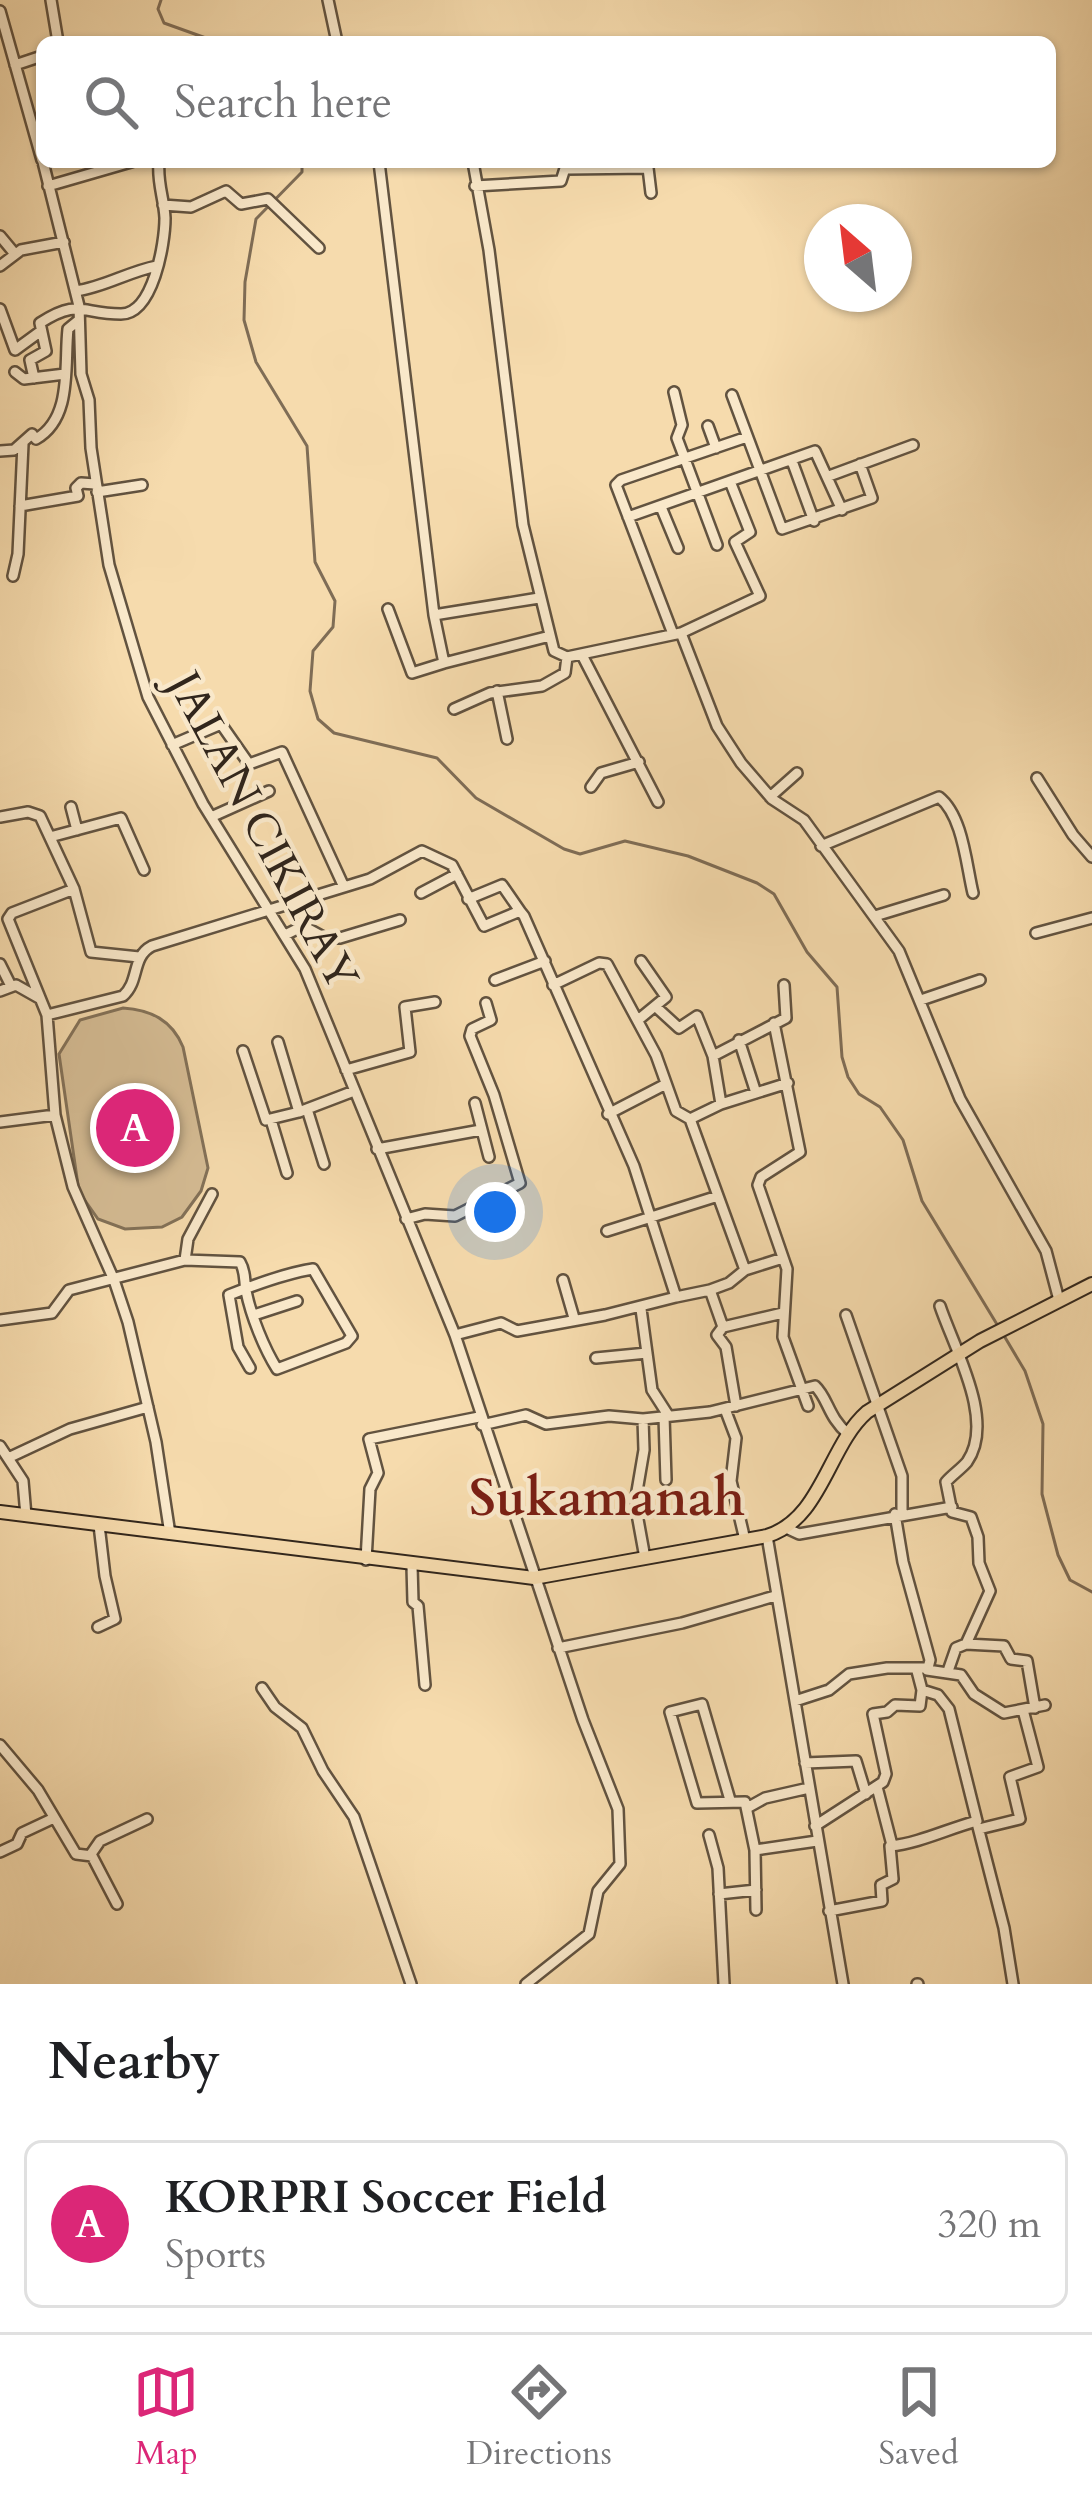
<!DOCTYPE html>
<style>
body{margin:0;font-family:Cardo,serif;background:#f2f2f2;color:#202124}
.compass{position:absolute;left:804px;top:204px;width:108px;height:108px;border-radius:50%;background:#fff;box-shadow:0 3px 9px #0004;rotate:332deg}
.you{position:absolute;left:495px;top:1212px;width:42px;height:42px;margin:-30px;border:9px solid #fff;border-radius:50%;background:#1a73e8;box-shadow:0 0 0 18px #1a73e833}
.badge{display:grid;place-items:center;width:78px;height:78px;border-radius:50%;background:#db2777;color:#fff;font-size:39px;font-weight:700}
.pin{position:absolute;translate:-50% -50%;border:6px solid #fff;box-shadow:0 3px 12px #0006}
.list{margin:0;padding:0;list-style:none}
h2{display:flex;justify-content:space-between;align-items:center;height:156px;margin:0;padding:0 48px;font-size:51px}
h2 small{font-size:39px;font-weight:400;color:#757577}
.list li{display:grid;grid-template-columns:78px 1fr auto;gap:36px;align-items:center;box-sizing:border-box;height:168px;margin:0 24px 24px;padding:0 24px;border:3px solid #e0e0e0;border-radius:18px}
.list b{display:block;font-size:45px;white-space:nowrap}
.list p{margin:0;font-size:39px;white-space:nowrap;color:#757577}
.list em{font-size:39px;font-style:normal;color:#757577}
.icon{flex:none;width:66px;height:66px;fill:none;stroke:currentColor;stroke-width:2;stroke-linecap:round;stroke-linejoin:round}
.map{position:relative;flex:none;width:1092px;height:1984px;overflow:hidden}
.search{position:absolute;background:#fff;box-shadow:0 3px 9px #0004;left:36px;right:36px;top:36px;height:132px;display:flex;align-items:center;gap:30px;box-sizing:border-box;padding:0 42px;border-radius:18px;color:#757577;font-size:45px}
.sheet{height:348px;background:#fff}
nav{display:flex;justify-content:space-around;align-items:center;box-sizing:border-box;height:168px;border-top:3px solid #e0e0e0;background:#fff;font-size:33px;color:#757577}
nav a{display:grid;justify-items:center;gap:6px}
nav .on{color:#db2777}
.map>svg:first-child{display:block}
.green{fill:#d5bc94;stroke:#837158;stroke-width:3}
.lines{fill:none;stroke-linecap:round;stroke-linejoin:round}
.stream{stroke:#7f6d56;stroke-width:3}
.minor-casing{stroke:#625340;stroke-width:14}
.highway-casing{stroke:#31261c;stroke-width:16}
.minor{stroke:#f9e8ca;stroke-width:9}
.highway{stroke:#f6dbad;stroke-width:12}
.labels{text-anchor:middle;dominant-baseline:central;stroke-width:9;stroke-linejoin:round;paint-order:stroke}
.street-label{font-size:45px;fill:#31261c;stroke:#f9e8ca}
.quarter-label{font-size:51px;font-weight:bold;fill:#7a1f14;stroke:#f9e8ca}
</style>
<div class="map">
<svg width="1092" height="1984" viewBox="0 0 1092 1984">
<rect width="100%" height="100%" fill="#f6dbad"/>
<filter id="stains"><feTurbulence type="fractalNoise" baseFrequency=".00167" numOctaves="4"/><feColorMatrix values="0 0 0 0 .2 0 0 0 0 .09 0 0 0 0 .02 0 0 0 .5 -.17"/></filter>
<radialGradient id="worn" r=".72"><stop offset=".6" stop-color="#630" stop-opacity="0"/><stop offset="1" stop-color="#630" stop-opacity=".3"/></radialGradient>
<path class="green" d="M 123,1008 C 151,1010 172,1020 183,1047 L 208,1168 L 201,1191 L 182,1217 L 162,1227 L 125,1229 L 98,1219 L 79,1192 L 59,1054 L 80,1020 Z"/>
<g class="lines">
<path class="stream" d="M 161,0 L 158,9 L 164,23 L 217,42
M 302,162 L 302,172 L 256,219 L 245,282 L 244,320 L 256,362 L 307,446 L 315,562 L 335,601 L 333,627 L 313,651 L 310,691 L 318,719 L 334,733 L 437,758 L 476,798 L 564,849 L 580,854 L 625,841 L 688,856 L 757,883 L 774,894 L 807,952 L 837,987 L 842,1057 L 848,1077 L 859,1094 L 880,1107 L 903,1140 L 922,1201 L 998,1326
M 1003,1334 L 1025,1371 L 1043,1424 L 1042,1494 L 1058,1555 L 1070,1580 L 1092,1592"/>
<defs>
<path id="minor" d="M 51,0 L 58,42
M 328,0 L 337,42
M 0,11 L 42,160
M 15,65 L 42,56
M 43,162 L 79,306 L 81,374 L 89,400 L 91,448 L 109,565 L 148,697 L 203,804 L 305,969 L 455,1335 L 583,1720 L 618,1809 L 620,1864 L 598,1891 L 589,1934 L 526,1984
M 379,162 L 434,615 L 444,663 L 550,636
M 473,162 L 489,250 L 523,525 L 554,651 L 567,657 L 681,633 L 717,726 L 741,763 L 772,799 L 804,820 L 899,951 L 960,1099 L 1046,1251 L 1059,1300
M 566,169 L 648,168 L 651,193
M 48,186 L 131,162
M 475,186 L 561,181 L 567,162
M 163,205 L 191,207 L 226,191 L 241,204 L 268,199 L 319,248
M 0,236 L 15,254
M 0,266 L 21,250 L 64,242
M 76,291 C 105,287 127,272 157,266
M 0,309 L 15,350 L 41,331
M 15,372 L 24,379 L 65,374
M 34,378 L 30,360 L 46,351 L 40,323 C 79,298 81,314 121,314 C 153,314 165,244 165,218 C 164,198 157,183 159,162
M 674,392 L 682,425 L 677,438 L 717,545
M 732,395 L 782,529 L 872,498 L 860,464
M 708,426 L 716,448
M 0,451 L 14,450 L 32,434 L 36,439 C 73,418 64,365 68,329 L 79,320
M 792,461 L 814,521
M 829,476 L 913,445
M 97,492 L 142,485
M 20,506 L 78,496 L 76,488 L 81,483 L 95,484
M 661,507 L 678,548
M 628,517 L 815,451 L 842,510
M 13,576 L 18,554 L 23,444
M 388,609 L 412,673 L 444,663
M 434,615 L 539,598
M 681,633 L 760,596 L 735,542 L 750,532 L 731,484
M 673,634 L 616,485 L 621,480 L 747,437
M 582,655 L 658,802
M 497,691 L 507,739
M 454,709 L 490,693 L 542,686 L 565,673 L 567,657
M 172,745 L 221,724 L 249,764 L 282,752 L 344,887
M 1037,778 L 1073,835 L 1092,857
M 591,787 L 601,773 L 639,762
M 770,797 L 797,773
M 71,807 L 77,830
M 0,817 L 28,812 L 40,816 L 74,889 L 91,952 L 139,957
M 211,817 L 269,791
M 50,837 L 121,818 L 144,870
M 821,846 L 939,797 C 963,816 966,864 973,893
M 421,893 L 457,874
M 468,899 L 502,885 L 520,911
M 875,916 L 944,895
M 1036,933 L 1092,918
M 285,935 L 303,926 L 325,938 L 340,938 L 400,920
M 0,964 L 11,986
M 495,980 L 545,961
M 553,985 L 599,963 L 607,964 L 656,1055 L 676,1111 L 690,1119
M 0,991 L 16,985 L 39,998
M 921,1000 L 980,980
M 656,1007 L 679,1028 L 697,1016 L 713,1056
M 47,1015 L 8,919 L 12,913 L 74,889
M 638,1020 L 666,997 L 641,961
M 774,1023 L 800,1152 L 761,1177 L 758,1185 L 787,1269 L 783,1337 L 808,1406
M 739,1040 L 756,1093
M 278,1042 L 299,1112
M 243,1051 L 266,1120 L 299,1112 L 354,1091
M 346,1070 L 410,1052 L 405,1007 L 435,1002
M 475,1103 L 489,1157
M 721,1104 L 713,1056 L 786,1018 L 784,985
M 307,1109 L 324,1164
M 608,1114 L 666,1084
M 271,1120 L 287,1173
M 0,1122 L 55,1115
M 377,1149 L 481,1130
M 406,1219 L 425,1214 L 455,1216 L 520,1183 L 494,1095 L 470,1036 L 472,1029 L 491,1020 L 486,1003
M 607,1231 L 718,1196
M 185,1260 L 188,1239 L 212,1194
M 745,1270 L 690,1119 L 721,1104 L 788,1083
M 563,1280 L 574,1318
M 710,1290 L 729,1283 L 745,1270 L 783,1258
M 940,1306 C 954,1348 996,1421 967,1462 C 961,1469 952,1475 946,1482 L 952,1512 L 971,1517 L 978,1537 L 979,1563 L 990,1591 L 966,1644 L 956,1648 L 948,1671
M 641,1309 L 652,1390 L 668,1415
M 254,1315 L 297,1301
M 846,1315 L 902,1476 L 902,1514
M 0,1320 L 52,1313 L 69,1290 L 185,1260 L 240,1262 C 246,1272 244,1280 246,1291 C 251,1316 264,1348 277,1369 L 346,1343 L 352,1336 L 313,1269 C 286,1273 254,1285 229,1295 L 238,1347 L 250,1368
M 723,1327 L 717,1335 L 726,1347 L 736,1406
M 455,1335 L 501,1323 L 517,1331 L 605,1315 L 676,1297
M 596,1358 L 647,1353
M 725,1409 L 736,1438 L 731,1481 L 745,1540
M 664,1416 L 666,1480
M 643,1419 L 644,1450 L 635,1503 L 645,1558
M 482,1425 L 526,1415 L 546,1424 L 609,1416 L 643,1419 L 710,1412 L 815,1386 C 828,1398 828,1417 848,1434
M 0,1446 L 23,1481 L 26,1516
M 8,1458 L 70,1429 L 148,1407
M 786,1528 L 799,1534 L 952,1507
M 170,1534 L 156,1442 L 128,1322 L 114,1280 L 73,1187 L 55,1115 L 47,1015 L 123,996 C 140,981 131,957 152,946 L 370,879 L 422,851 L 452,865 L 484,926 L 520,911 L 524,916 L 634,1166 L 676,1297 L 710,1290 L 723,1327 L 783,1313
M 767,1536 L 843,1984
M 366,1560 L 370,1489 L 378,1473 L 369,1439 L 479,1417
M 412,1566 L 413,1602 L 418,1606 L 425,1685
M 98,1627 L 115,1619 L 105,1576 L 99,1525
M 966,1644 L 1004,1646 L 1011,1659 L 1027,1661 L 1035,1708
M 558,1648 L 682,1623 L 775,1596
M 927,1670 L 961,1675 L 974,1694 L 1004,1713 L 1045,1705
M 262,1688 L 275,1707 L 302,1728 L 323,1771 L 354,1817 L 411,1984
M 795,1701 L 829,1690 L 849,1674 L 887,1668 L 928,1668 L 930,1660 L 903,1562 L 895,1514
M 0,1745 L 38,1790 L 76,1854 L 92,1856 L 117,1904
M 805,1763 L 856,1761 L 866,1794
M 877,1787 L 892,1845
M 730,1800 L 702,1704 L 670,1712 L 697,1803 L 745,1802 L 755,1850 L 817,1841
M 747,1808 L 765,1798 L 809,1788
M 815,1826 L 883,1782 L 886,1774 L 873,1714 L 887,1712 L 895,1705 L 920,1706 L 922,1690
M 978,1827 L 1004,1928 L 1013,1984
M 979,1829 L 1020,1819 L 1010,1777 L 1038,1767 L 1023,1710
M 709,1835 L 718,1868 L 724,1984
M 755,1850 L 756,1910
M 0,1852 L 17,1844 L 22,1833 L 54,1818
M 91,1854 L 100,1841 L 147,1819
M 719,1894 L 756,1890
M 829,1911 L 882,1901 L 881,1885 L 893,1879 L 890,1846 C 920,1843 947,1829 977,1821 L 949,1709 L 938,1695 L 922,1690 L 917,1671
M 917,1984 L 918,1984"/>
<path id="highway" d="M 0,1512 L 534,1578 L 767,1536 C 822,1519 828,1446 867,1412 L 980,1341 L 1092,1284"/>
</defs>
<use href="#minor" class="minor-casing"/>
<use href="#highway" class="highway-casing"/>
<use href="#minor" class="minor"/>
<use href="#highway" class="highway"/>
</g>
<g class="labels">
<g class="street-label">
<text transform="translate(263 831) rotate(62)">JALAN CIKIRAY</text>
</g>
<g class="quarter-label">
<text x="607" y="1499">Sukamanah</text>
</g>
</g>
<rect width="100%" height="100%" filter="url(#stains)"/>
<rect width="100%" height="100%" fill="url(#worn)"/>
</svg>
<svg class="compass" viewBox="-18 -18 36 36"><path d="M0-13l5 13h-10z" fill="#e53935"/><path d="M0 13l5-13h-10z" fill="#757577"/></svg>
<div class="you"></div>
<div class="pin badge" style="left:135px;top:1128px">A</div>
<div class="search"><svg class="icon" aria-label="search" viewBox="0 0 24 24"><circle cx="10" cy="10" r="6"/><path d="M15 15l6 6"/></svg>Search here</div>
</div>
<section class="sheet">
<h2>Nearby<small></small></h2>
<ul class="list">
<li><span class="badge">A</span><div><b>KORPRI Soccer Field</b><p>Sports</p></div><em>320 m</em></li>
</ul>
</section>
<nav>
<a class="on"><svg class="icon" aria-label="map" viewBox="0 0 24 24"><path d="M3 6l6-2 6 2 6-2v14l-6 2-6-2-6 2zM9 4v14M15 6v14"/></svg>Map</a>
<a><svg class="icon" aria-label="directions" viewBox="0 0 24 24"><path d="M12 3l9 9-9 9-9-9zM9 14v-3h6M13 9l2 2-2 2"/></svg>Directions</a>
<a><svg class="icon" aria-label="saved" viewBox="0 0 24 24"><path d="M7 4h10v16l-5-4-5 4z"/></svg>Saved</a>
</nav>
